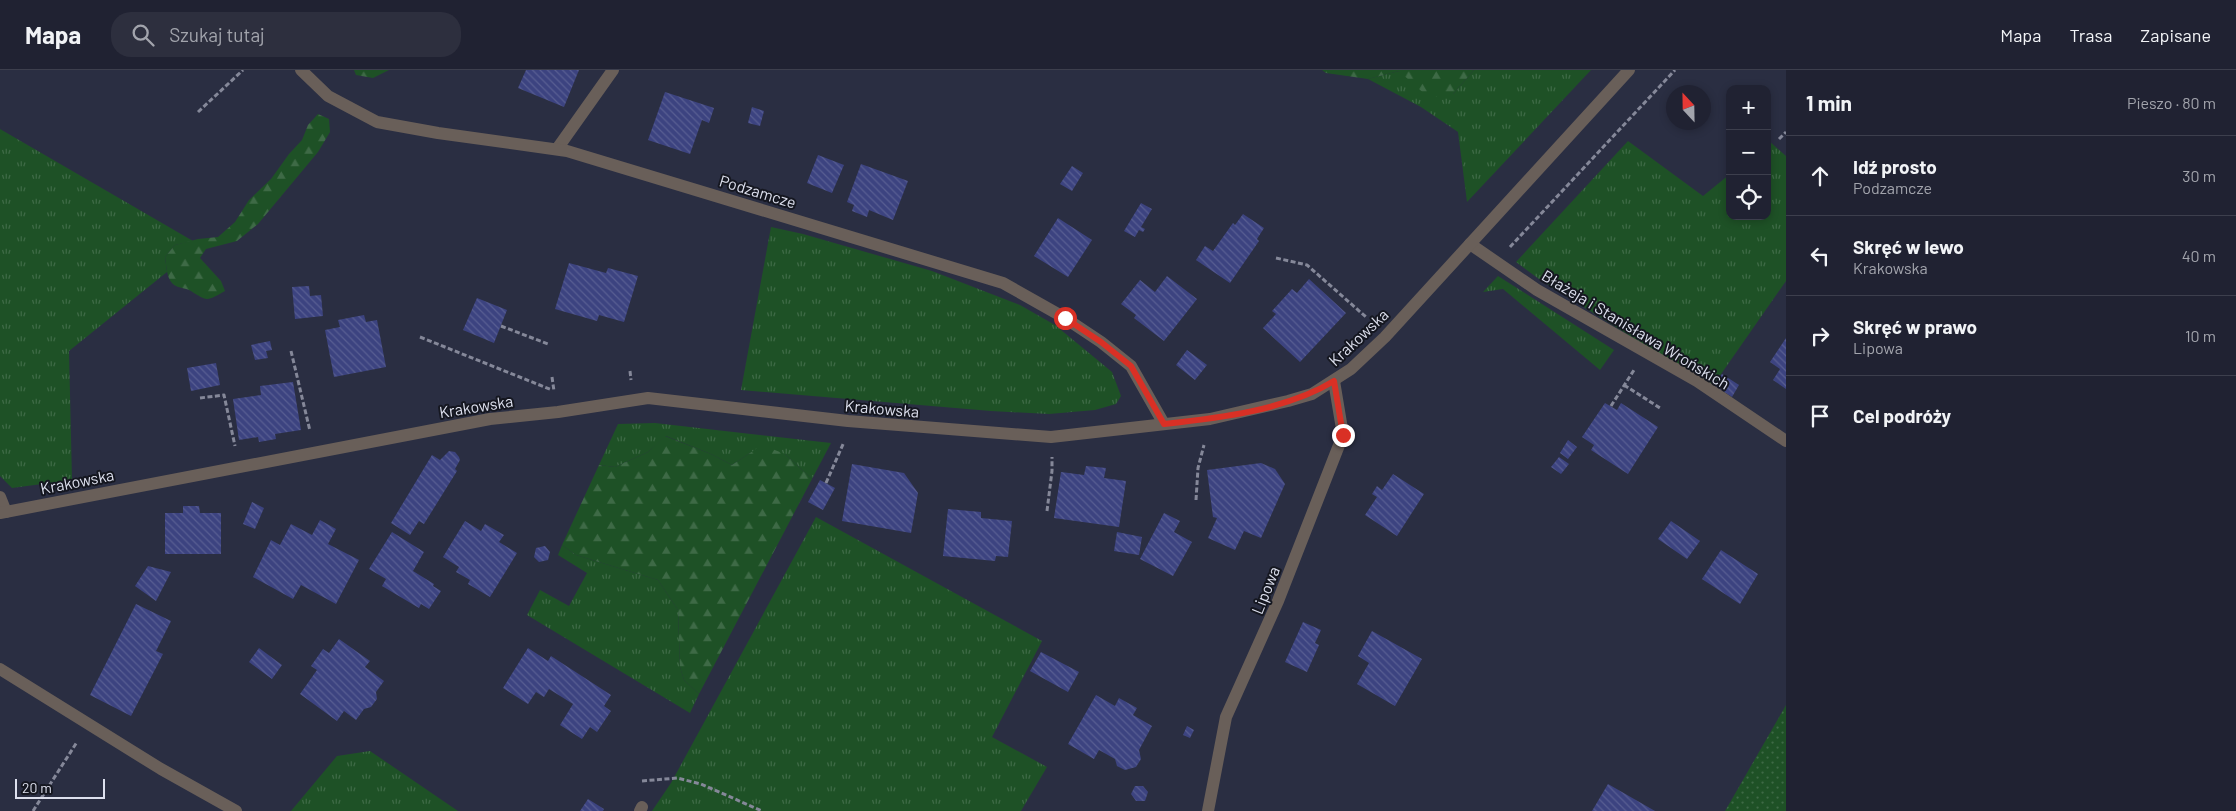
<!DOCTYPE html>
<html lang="pl">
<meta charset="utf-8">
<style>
body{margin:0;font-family:Barlow,sans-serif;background:#2d2f3e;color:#f1f3f6}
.controls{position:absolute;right:15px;top:15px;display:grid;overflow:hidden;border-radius:10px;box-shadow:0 2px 8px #0003}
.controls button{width:45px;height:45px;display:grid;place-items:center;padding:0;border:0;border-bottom:1px solid #3d3f4d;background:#202232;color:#f1f3f6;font:25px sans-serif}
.compass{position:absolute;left:1666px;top:15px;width:45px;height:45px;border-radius:50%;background:#202232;box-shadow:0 2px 8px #0003;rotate:338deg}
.scale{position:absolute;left:15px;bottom:12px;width:90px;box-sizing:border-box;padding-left:5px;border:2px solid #dde0ee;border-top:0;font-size:14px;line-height:18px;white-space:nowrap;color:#dde0ee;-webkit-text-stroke:4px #151720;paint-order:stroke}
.stop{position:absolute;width:15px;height:15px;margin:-11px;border:4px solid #d93025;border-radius:50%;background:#fff}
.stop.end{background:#d93025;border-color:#fff;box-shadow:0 1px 5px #0008}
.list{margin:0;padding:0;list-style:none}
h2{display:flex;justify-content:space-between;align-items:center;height:65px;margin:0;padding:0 20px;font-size:21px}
h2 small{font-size:16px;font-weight:400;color:#a2a4ac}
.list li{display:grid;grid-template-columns:32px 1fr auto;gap:15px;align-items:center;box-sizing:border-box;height:80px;padding:0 20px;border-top:1px solid #3d3f4d}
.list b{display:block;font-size:19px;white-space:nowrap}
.list p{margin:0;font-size:16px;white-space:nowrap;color:#a2a4ac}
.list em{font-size:16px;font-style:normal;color:#a2a4ac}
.icon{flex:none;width:28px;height:28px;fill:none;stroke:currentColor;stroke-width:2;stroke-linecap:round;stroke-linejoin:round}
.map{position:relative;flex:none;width:1786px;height:741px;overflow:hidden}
header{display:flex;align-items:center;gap:30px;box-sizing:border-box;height:70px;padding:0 25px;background:#202232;border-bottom:1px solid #3d3f4d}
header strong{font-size:24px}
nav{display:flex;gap:28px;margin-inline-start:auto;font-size:18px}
.search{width:350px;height:45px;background:#2d2f3e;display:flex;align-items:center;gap:12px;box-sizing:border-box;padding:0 18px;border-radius:20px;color:#a2a4ac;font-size:19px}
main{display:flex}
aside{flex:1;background:#202232}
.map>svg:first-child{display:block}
.grass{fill:url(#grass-tufts)}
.forest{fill:url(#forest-firs)}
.garden{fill:url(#garden-dots)}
.building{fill:url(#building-back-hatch)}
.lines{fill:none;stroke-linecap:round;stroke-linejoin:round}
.path{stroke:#858899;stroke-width:3;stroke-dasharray:5 2.5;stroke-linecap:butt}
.service{stroke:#695f59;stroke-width:12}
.minor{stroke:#695f59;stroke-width:12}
.tertiary{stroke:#695f59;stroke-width:12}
.route{stroke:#d93025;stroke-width:6}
.labels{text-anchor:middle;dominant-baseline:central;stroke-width:4;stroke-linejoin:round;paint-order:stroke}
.street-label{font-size:16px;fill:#dde0ee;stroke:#151720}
</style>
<header>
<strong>Mapa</strong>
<div class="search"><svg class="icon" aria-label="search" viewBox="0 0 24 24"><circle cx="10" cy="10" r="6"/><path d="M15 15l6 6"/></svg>Szukaj tutaj</div>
<nav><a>Mapa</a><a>Trasa</a><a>Zapisane</a></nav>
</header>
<main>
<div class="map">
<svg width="1786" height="741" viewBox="0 0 1786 741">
<defs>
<pattern id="grass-tufts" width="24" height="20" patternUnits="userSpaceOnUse" patternTransform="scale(1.25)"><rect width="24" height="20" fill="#1e5126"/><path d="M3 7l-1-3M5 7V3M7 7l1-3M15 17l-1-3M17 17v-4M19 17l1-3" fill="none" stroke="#3e6a46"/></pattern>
<pattern id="forest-firs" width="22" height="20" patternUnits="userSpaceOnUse" patternTransform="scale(1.25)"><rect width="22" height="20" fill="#1e5126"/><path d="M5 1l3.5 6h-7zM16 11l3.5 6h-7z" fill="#3e6a46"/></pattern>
<pattern id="garden-dots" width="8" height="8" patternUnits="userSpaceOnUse" patternTransform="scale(1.25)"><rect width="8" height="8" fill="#1e5126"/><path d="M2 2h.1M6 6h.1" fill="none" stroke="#3e6a46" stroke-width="1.8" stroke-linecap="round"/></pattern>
<pattern id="building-back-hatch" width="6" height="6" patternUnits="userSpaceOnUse" patternTransform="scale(1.25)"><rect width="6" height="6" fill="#3c4380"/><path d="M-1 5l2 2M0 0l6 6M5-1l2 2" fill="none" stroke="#585e92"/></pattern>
</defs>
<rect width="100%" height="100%" fill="#2a2e42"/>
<path class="grass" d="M 1474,0 L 1591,0 L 1467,132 L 1458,62 L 1421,37 L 1368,9 L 1399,1 L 1453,24 Z
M 0,59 L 193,171 L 175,175 L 165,187 L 167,202 L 69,281 L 72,410 L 12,418 L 0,406 Z
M 1628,71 L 1703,126 L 1730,104 L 1730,146 L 1767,146 L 1767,73 L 1769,71 L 1786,86 L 1786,211 L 1712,317 L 1539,209 L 1516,192 Z
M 771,157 L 803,164 L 932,201 L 1020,235 L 1055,255 L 1112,302 L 1121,326 L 1116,334 L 1095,340 L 1049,344 L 991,341 L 741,320 Z
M 1498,206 L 1614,280 L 1600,300 L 1503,219 L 1483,222 Z
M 655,353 L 831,373 L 812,409 L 785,384 L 750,383 L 732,395 L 711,384 L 666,366 L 648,382 L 615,397 L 599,395 L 618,354 Z
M 816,447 L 1042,571 L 992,667 L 1047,697 L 1021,741 L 652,741 L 671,713 Z
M 562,475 L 576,485 L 658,510 L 678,540 L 680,597 L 684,610 L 699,624 L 690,643 L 527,545 L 540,520 L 569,536 L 587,503 L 558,485 Z
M 370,681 L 458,741 L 291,741 L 337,686 Z"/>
<path class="forest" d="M 354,0 L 389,0 L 373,8 L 356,5 Z
M 1322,0 L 1474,0 L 1453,24 L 1429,28 L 1399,1 L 1368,9 L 1326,3 Z
M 318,44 L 329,49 L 330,62 L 318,82 L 258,154 L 237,171 L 206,179 L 200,188 L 221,211 L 225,221 C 207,231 208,232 191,221 C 186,218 180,218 176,216 C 166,211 167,197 165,187 L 175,175 L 198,169 L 218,167 L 235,152 L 249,130 L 271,109 L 289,84 L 302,70 L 308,55 Z
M 665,366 L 711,384 L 732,395 L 762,375 L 785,384 L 812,409 L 699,624 L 684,610 L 680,597 L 678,540 L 658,510 L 576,485 L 562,475 L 599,395 L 615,397 L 648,382 Z"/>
<path class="garden" d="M 1786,635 L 1786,741 L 1725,741 L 1732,729 Z"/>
<path class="building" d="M 526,0 L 579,0 L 564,37 L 518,18 Z
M 665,22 L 714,38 L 709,53 L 702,50 L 690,84 L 648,70 Z
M 752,37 L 764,41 L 760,56 L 748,53 Z
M 818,85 L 844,95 L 832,123 L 807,113 Z
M 861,94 L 908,111 L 893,150 L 869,140 L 867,147 L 852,141 L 854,135 L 847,132 Z
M 1072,96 L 1083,103 L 1072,121 L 1060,114 Z
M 1141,133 L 1152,139 L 1141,157 L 1145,159 L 1143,162 L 1139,160 L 1135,167 L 1124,161 Z
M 1243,144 L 1264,158 L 1257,169 L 1259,171 L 1230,213 L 1196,190 L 1205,176 L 1213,181 L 1233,153 L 1235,155 Z
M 1058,148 L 1092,170 L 1068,207 L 1034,186 Z
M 569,193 L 606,203 L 608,198 L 638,206 L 624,252 L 599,245 L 597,251 L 555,239 Z
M 1167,206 L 1197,229 L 1164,271 L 1134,248 L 1136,245 L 1121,234 L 1140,210 L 1155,222 Z
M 1309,209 L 1346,243 L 1300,292 L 1263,258 L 1276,244 L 1272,241 L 1292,219 L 1297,223 Z
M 309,216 L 310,226 L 321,225 L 323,246 L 295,249 L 292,217 Z
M 477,228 L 507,240 L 494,273 L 463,260 Z
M 364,245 L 366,252 L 377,250 L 386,297 L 334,307 L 325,260 L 340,257 L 338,250 Z
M 1786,268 L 1786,319 L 1773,310 L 1780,299 L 1770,292 Z
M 270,271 L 272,280 L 266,281 L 268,288 L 255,290 L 251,275 Z
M 1187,280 L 1207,295 L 1195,310 L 1176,295 Z
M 216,293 L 220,315 L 191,321 L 187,298 Z
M 1722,304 L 1739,315 L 1732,327 L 1714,315 Z
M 293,312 L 301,360 L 275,364 L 276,369 L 259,372 L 258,367 L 239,370 L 233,329 L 261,325 L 260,316 Z
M 1605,333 L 1617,340 L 1621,333 L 1658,357 L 1628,404 L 1591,380 L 1594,375 L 1582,367 Z
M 1568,370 L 1577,377 L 1568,389 L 1560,383 Z
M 449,381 L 455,382 L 459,387 L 460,390 L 455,399 L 457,401 L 424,454 L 419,451 L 410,465 L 391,453 L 432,385 L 440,390 Z
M 1559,387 L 1569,394 L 1561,404 L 1551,397 Z
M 1261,393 L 1275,399 L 1285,414 L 1261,468 L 1244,461 L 1235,480 L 1208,468 L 1217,448 L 1213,447 L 1207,400 Z
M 852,394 L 904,403 L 918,423 L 911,463 L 842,451 Z
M 1086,396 L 1106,398 L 1104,408 L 1126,411 L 1119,457 L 1054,448 L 1061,402 L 1084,405 Z
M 1393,404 L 1424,424 L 1397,466 L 1365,445 L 1377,427 L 1372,424 L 1377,416 L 1382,420 Z
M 820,410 L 835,418 L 823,440 L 808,432 Z
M 252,432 L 264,438 L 255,459 L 243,454 Z
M 183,436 L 199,436 L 200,443 L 221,443 L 221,484 L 165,484 L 165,443 L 183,443 Z
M 948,439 L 981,442 L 981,448 L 1012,451 L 1008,487 L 996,486 L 995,491 L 943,486 Z
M 1164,443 L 1180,451 L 1174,462 L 1192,472 L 1173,506 L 1140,489 Z
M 320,450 L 336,459 L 328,474 L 359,490 L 336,534 L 301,515 L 293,529 L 253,507 L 271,470 L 280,475 L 291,454 L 312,465 Z
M 465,451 L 481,461 L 485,454 L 504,465 L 499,472 L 517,483 L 490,527 L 468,514 L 470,510 L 456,502 L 459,497 L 443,487 Z
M 1671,451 L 1700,471 L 1687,489 L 1658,469 Z
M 392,462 L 424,482 L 413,501 L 434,514 L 433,516 L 441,521 L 429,539 L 421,534 L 419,538 L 382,516 L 386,509 L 369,499 Z
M 1117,462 L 1142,467 L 1139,485 L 1114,481 Z
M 545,476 L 550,482 L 548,490 L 539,492 L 534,487 L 536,478 Z
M 1721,480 L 1758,504 L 1740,534 L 1702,509 Z
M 148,496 L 171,502 L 156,531 L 135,516 Z
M 136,534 L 171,551 L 156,581 L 163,584 L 131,646 L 90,625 Z
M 1303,552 L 1321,560 L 1315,573 L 1319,575 L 1307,602 L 1285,592 Z
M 1372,561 L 1422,589 L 1395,636 L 1357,614 L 1369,593 L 1358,586 Z
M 339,569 L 370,591 L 365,597 L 384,611 L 376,622 L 377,629 L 371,637 L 364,639 L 356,650 L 344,641 L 337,651 L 300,624 L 317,600 L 311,596 L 323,579 L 329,583 Z
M 259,578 L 282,595 L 272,609 L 249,592 Z
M 528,578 L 548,591 L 551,586 L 611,625 L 604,636 L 611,641 L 597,662 L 590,657 L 582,669 L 560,655 L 573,634 L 549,619 L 544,627 L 536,622 L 528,634 L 503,618 Z
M 1041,582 L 1079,602 L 1068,622 L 1030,601 Z
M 1096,625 L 1115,636 L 1119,628 L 1137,638 L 1133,645 L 1152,656 L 1139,680 L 1141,689 L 1136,697 L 1125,700 L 1117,696 L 1115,689 L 1099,680 L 1094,689 L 1068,674 Z
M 1187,656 L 1194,660 L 1190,668 L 1183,665 Z
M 1608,714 L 1655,741 L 1592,741 Z
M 1135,716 L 1143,716 L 1148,722 L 1145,731 L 1136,731 L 1131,724 Z
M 588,729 L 604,739 L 603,741 L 580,741 Z"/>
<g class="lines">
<path class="path" d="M 198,42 L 243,0
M 1779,69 L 1786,62
M 1510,177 L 1675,0
M 1276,188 L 1307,195 L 1366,247
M 501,256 L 548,274
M 420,267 L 552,320
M 291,281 L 310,361
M 630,301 L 631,310
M 552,307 L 554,321
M 1624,315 L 1660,338
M 200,328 L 224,325 L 235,376
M 1611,336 L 1634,300
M 826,413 L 844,372
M 1196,430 L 1198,398 L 1204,375
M 1047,441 L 1052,401 L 1052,387
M 642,711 L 677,708 L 701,714 L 762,741
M 33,741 L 77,672"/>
<path class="service" d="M 557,79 L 613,0
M 0,599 L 161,699 L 236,741
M 640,741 L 642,737"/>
<path class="minor" d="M 301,0 L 328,26 L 377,52 L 438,63 L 567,81 L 1003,213 L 1065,248 L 1101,272 L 1131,296 L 1164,354
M 1470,174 L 1537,220 L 1697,311 L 1786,371
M 0,427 L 6,442
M 1208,741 L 1226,647 L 1278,531 L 1343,365 L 1334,311"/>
<path class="tertiary" d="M 0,443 L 490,349 L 558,342 L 648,328 L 848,351 L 1051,367 L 1210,349 L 1288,331 L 1312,324 L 1351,299 L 1385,267 L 1629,0"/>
</g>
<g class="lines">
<path class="route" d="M 1065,248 L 1101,272 L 1131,296 L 1164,354 C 1220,348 1286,340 1334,311 L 1343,365"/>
</g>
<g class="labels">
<g class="street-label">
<text transform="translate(758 121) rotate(17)">Podzamcze</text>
<text transform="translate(1636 259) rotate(31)">Błażeja i Stanisława Wrońskich</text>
<text transform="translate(1358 267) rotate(-43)">Krakowska</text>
<text transform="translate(476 336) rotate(-9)">Krakowska</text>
<text transform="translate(882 338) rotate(5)">Krakowska</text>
<text transform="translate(77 411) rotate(-11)">Krakowska</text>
<text transform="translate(1265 520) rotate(-68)">Lipowa</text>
</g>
</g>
</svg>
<div class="controls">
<button>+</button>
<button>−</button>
<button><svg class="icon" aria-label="locate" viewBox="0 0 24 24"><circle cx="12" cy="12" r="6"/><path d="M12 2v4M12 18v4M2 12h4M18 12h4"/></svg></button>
</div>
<svg class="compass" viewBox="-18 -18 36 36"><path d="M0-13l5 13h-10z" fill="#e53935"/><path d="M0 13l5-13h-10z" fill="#a2a4ac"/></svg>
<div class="scale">20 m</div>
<div class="stop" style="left:1065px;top:248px"></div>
<div class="stop end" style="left:1343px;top:365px"></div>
</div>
<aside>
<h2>1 min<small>Pieszo · 80 m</small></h2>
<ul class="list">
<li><svg class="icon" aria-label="ahead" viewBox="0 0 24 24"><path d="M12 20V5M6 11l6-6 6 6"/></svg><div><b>Idź prosto</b><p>Podzamcze</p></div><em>30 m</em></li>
<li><svg class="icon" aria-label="left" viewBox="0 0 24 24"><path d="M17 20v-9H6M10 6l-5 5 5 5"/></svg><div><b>Skręć w lewo</b><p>Krakowska</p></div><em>40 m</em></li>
<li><svg class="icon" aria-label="right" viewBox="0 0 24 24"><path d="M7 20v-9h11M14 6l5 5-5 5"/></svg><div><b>Skręć w prawo</b><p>Lipowa</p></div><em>10 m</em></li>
<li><svg class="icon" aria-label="arrive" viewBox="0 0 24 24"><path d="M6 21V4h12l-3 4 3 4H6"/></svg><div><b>Cel podróży</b></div></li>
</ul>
</aside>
</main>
